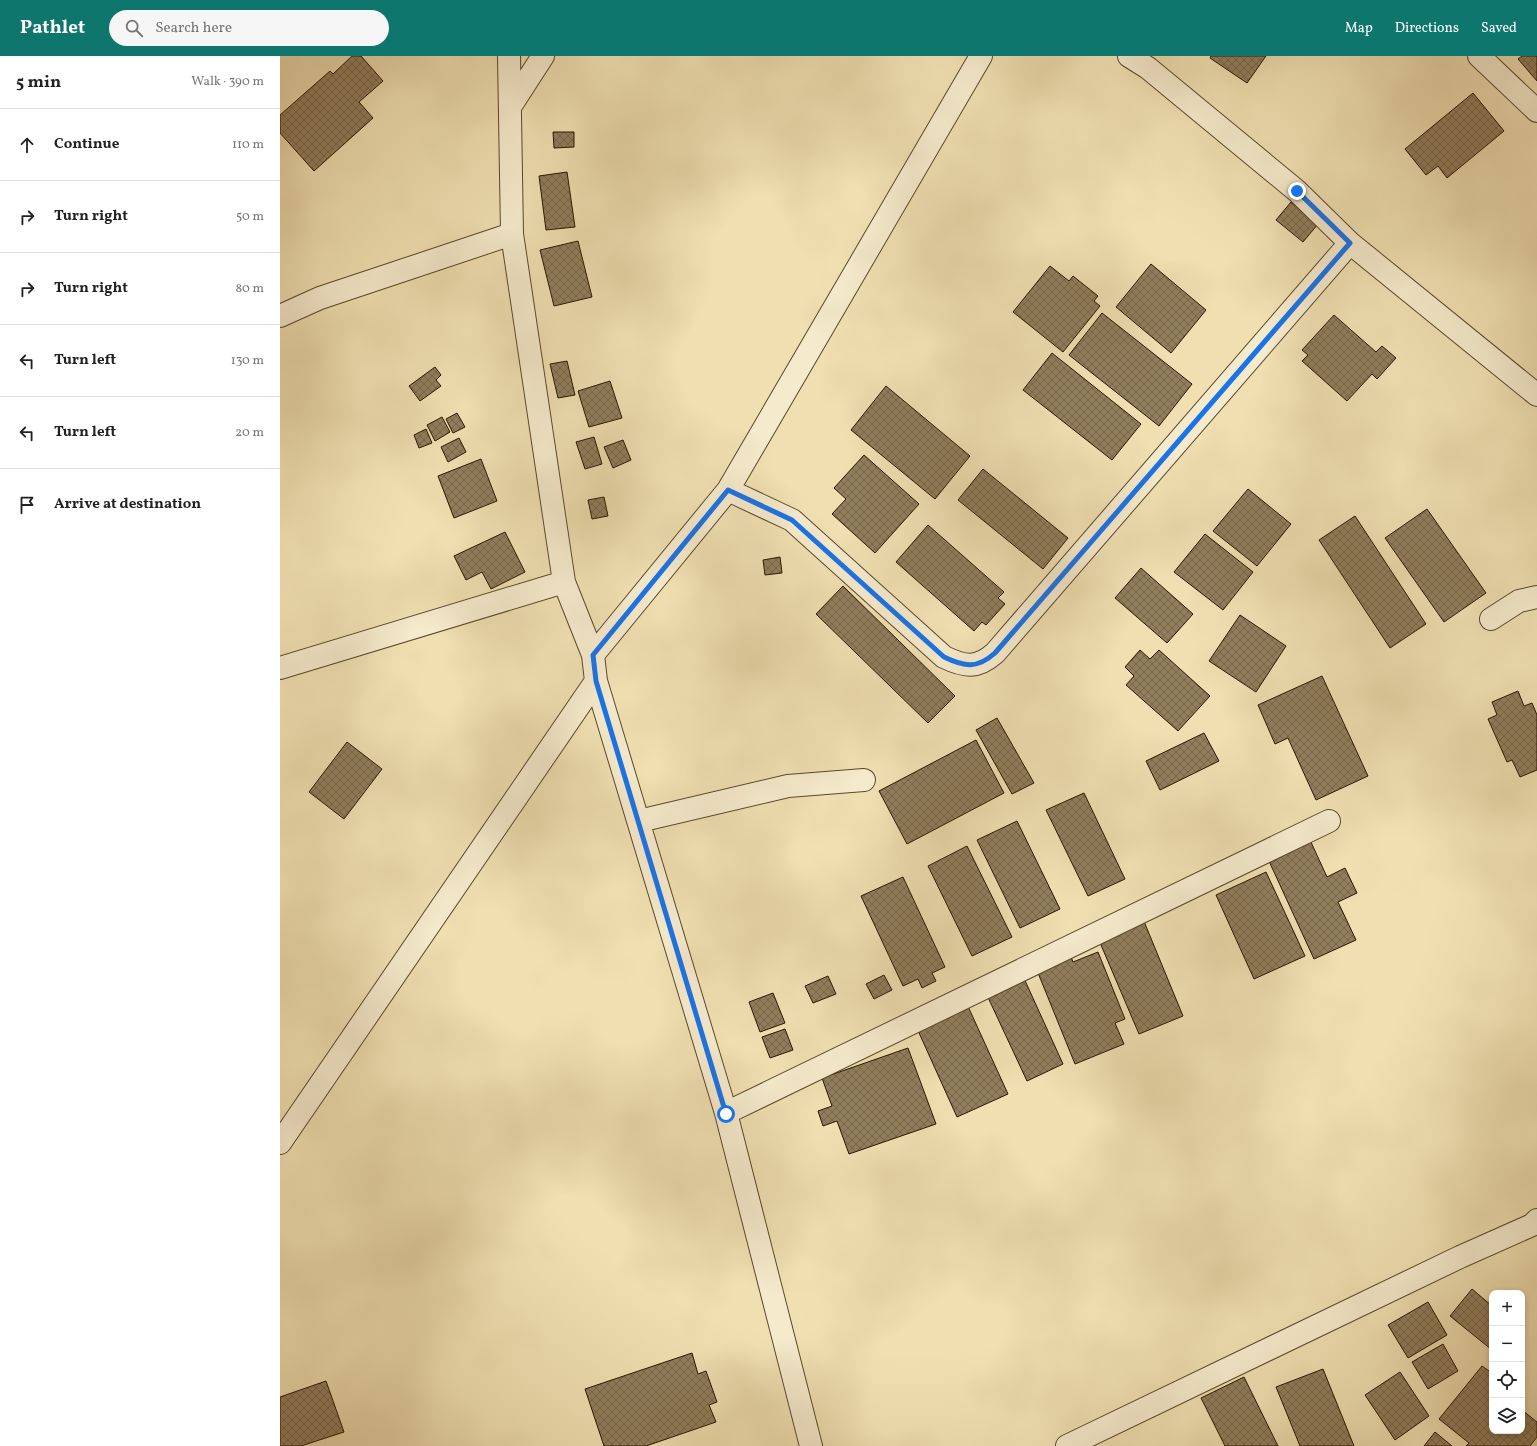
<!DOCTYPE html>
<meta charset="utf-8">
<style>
body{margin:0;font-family:Vollkorn,serif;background:#f6f6f6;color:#222}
.controls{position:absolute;right:12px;bottom:12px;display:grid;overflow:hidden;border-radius:8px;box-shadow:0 2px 6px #0003}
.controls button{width:36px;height:36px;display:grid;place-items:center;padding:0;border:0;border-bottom:1px solid #e0e0e0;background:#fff;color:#222;font:20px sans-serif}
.stop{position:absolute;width:12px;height:12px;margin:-9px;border:3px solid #1a73e8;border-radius:50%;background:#fff}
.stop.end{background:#1a73e8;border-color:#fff;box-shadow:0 1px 4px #0008}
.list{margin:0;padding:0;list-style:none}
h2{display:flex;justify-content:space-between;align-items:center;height:52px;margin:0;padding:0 16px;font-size:17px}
h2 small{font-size:13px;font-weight:400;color:#767676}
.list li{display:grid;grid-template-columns:26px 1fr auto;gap:12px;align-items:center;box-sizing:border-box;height:72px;padding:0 16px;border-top:1px solid #e0e0e0}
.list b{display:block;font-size:15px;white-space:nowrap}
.list em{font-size:13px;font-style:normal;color:#767676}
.icon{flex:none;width:22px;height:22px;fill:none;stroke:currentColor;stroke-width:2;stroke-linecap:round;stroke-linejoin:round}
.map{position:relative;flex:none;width:1257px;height:1390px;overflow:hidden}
header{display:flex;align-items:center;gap:24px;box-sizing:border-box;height:56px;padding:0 20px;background:#0f766e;color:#fff}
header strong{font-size:19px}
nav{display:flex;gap:22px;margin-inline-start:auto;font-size:14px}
.search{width:280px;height:36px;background:#f6f6f6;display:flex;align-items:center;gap:10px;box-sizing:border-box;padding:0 14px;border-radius:22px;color:#767676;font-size:15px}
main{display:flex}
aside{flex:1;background:#fff}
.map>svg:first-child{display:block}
.building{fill:url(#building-cross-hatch);stroke:#2a1500}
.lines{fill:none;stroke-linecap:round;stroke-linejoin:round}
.street-casing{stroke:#5b482c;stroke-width:24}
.street{stroke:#f5eacc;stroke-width:22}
.route{stroke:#1a73e8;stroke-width:5}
</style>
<header>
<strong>Pathlet</strong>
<div class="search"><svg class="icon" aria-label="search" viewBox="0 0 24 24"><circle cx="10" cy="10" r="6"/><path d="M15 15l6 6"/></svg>Search here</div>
<nav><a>Map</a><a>Directions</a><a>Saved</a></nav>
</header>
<main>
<aside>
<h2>5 min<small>Walk · 390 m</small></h2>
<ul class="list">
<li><svg class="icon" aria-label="ahead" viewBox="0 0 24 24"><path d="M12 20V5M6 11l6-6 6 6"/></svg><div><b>Continue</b></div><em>110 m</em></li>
<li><svg class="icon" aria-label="right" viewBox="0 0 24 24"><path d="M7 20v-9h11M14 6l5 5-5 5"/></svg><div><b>Turn right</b></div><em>50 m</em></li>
<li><svg class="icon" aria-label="right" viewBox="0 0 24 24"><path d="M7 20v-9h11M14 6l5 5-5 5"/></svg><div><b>Turn right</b></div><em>80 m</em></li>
<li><svg class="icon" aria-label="left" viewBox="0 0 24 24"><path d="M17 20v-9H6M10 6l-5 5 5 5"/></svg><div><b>Turn left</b></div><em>130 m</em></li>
<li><svg class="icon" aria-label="left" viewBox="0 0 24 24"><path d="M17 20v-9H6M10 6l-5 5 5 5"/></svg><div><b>Turn left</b></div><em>20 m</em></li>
<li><svg class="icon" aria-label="arrive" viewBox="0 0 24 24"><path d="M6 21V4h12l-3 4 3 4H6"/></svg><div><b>Arrive at destination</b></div></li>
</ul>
</aside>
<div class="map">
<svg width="1257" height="1390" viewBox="0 0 1257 1390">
<defs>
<pattern id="building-cross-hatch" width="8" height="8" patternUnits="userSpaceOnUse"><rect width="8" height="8" fill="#907e5c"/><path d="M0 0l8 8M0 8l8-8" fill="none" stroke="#76664a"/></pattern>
</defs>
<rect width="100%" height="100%" fill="#efdfb1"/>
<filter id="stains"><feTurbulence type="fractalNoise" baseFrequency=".005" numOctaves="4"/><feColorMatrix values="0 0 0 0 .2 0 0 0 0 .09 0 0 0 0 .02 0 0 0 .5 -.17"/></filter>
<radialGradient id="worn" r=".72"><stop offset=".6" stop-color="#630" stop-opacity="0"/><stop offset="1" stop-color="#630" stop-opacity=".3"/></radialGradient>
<path class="building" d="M 72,0 L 81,0 L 103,25 L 79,46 L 93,62 L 34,115 L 0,77 L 0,59 L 50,15 L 53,18 Z
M 931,0 L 986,0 L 967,27 L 930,2 Z
M 1242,0 L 1257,0 L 1257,25 L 1238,3 Z
M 1193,37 L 1224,75 L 1167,122 L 1158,110 L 1146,119 L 1125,93 Z
M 273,76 L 294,76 L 294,91 L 274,92 Z
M 287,116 L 295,171 L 266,174 L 259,120 Z
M 1011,146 L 1038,168 L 1023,186 L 996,164 Z
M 298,185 L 312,241 L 274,250 L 260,194 Z
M 871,208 L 926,254 L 891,297 L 836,251 Z
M 770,210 L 789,225 L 793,220 L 818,240 L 814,245 L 820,250 L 783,296 L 733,256 Z
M 822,257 L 912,328 L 879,370 L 789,299 Z
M 1054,259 L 1096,296 L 1102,290 L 1116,302 L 1097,323 L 1092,318 L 1067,345 L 1022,305 L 1028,299 L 1022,294 Z
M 772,297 L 861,368 L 832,404 L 743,334 Z
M 287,305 L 295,339 L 278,342 L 270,308 Z
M 155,311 L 161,319 L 156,324 L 161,330 L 140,345 L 129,330 Z
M 330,325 L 342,362 L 309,371 L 298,335 Z
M 606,330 L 690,400 L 655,443 L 571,374 Z
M 177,357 L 185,371 L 173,377 L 166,363 Z
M 162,361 L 170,376 L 155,385 L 147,369 Z
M 146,373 L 152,387 L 139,392 L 134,379 Z
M 314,381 L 322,408 L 305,413 L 296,386 Z
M 179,382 L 186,396 L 168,406 L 161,391 Z
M 343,384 L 351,404 L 333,412 L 324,391 Z
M 584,399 L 639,448 L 595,497 L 552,458 L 566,443 L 554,432 Z
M 201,403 L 217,445 L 174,462 L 158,420 Z
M 703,413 L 788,482 L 763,513 L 678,444 Z
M 968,433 L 1011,468 L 977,510 L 933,475 Z
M 324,441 L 328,460 L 312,463 L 308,444 Z
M 1147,453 L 1206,537 L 1164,566 L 1105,482 Z
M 1075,460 L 1146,568 L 1110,592 L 1039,484 Z
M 648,469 L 724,536 L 718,542 L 725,548 L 706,569 L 702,566 L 694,575 L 616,506 Z
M 225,476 L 245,516 L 211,533 L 202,516 L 186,524 L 174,500 Z
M 925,478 L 973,516 L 943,554 L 894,516 Z
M 500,501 L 502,517 L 485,519 L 483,504 Z
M 861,512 L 913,558 L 887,587 L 835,542 Z
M 563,530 L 675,640 L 648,667 L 536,558 Z
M 960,559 L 1006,590 L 976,636 L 929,605 Z
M 860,594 L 870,603 L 879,594 L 930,640 L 898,675 L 846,629 L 854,620 L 845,611 Z
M 1042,620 L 1088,720 L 1036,744 L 1008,682 L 995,688 L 978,649 Z
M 1238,635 L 1244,650 L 1252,647 L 1257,659 L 1257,714 L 1240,721 L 1232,704 L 1227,706 L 1208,663 L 1217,659 L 1212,646 Z
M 717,662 L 754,727 L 732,738 L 696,674 Z
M 924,677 L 939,705 L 880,734 L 866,705 Z
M 696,684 L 724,737 L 627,788 L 599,735 Z
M 67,686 L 102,713 L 64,763 L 29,736 Z
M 804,737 L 845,823 L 808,840 L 766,754 Z
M 737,765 L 780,853 L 740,872 L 697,784 Z
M 1030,784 L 1047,821 L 1065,812 L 1077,837 L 1058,846 L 1076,884 L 1034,903 L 988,803 Z
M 687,790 L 732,881 L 692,900 L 648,810 Z
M 986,816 L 1025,900 L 974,923 L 936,839 Z
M 623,821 L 665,911 L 652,917 L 656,925 L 642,932 L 638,923 L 623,930 L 581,840 Z
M 863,863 L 903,960 L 859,978 L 818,882 Z
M 818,896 L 845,963 L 835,967 L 844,988 L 795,1008 L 756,912 L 790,898 L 793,906 Z
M 742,918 L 783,1008 L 747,1025 L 705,935 Z
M 604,919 L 612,934 L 594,943 L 586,928 Z
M 548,920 L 556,938 L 533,947 L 525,930 Z
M 493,937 L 505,967 L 480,976 L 469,946 Z
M 686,946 L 728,1038 L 677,1061 L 635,968 Z
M 505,973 L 513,994 L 490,1002 L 482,981 Z
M 628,992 L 656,1068 L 569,1098 L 557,1065 L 543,1070 L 538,1055 L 552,1050 L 542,1022 Z
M 1192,1233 L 1212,1250 L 1212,1294 L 1170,1260 Z
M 1148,1246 L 1167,1279 L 1128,1302 L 1108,1269 Z
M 1163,1288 L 1178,1315 L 1148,1333 L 1132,1306 Z
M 412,1297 L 418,1318 L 426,1315 L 437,1346 L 429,1349 L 436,1366 L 366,1390 L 324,1390 L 305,1333 Z
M 1202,1310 L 1212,1317 L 1212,1375 L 1242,1375 L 1242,1354 L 1257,1366 L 1257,1381 L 1250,1390 L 1186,1390 L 1189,1387 L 1159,1363 Z
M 1043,1313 L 1074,1390 L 1020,1390 L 996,1331 Z
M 1120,1316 L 1149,1360 L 1115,1384 L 1085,1339 Z
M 964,1321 L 998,1390 L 945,1390 L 921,1342 Z
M 46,1325 L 64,1376 L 21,1390 L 0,1390 L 0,1341 Z
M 1155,1376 L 1172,1390 L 1144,1390 Z"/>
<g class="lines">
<defs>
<path id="street" d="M 229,0 L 232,178 L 284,526 L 313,599 L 316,625 L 446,1057 L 531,1390
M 1199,0 L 1257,55
M 230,51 L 263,0
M 1070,187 L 1257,339
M 0,260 L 40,242 L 232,178
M 448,434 L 512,464 L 664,601 C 685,611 697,613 715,597 L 1070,187 L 1017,135 L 868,12 L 849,0
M 1211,563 L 1239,545 L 1257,541
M 313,599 L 448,434 L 701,0
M 0,612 L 284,526
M 359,765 L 508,730 L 584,724
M 446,1057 L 1049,765
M 0,1087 L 316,625
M 787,1390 L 1180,1201 L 1252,1169 L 1257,1164"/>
</defs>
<use href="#street" class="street-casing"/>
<use href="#street" class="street"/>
</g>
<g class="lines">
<path class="route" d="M 446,1058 L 316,625 L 313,599 L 448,434 L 512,464 L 664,601 C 685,611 697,613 715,597 L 1070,187 L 1017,135"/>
</g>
<rect width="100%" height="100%" filter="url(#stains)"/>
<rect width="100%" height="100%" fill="url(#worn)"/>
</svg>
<div class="controls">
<button>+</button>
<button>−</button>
<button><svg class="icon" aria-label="locate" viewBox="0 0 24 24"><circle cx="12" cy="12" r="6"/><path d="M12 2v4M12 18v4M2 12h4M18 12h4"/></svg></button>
<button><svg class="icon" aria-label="layers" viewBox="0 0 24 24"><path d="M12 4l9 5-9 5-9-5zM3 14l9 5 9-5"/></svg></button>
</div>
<div class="stop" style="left:446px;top:1058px"></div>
<div class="stop end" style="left:1017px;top:135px"></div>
</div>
</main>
